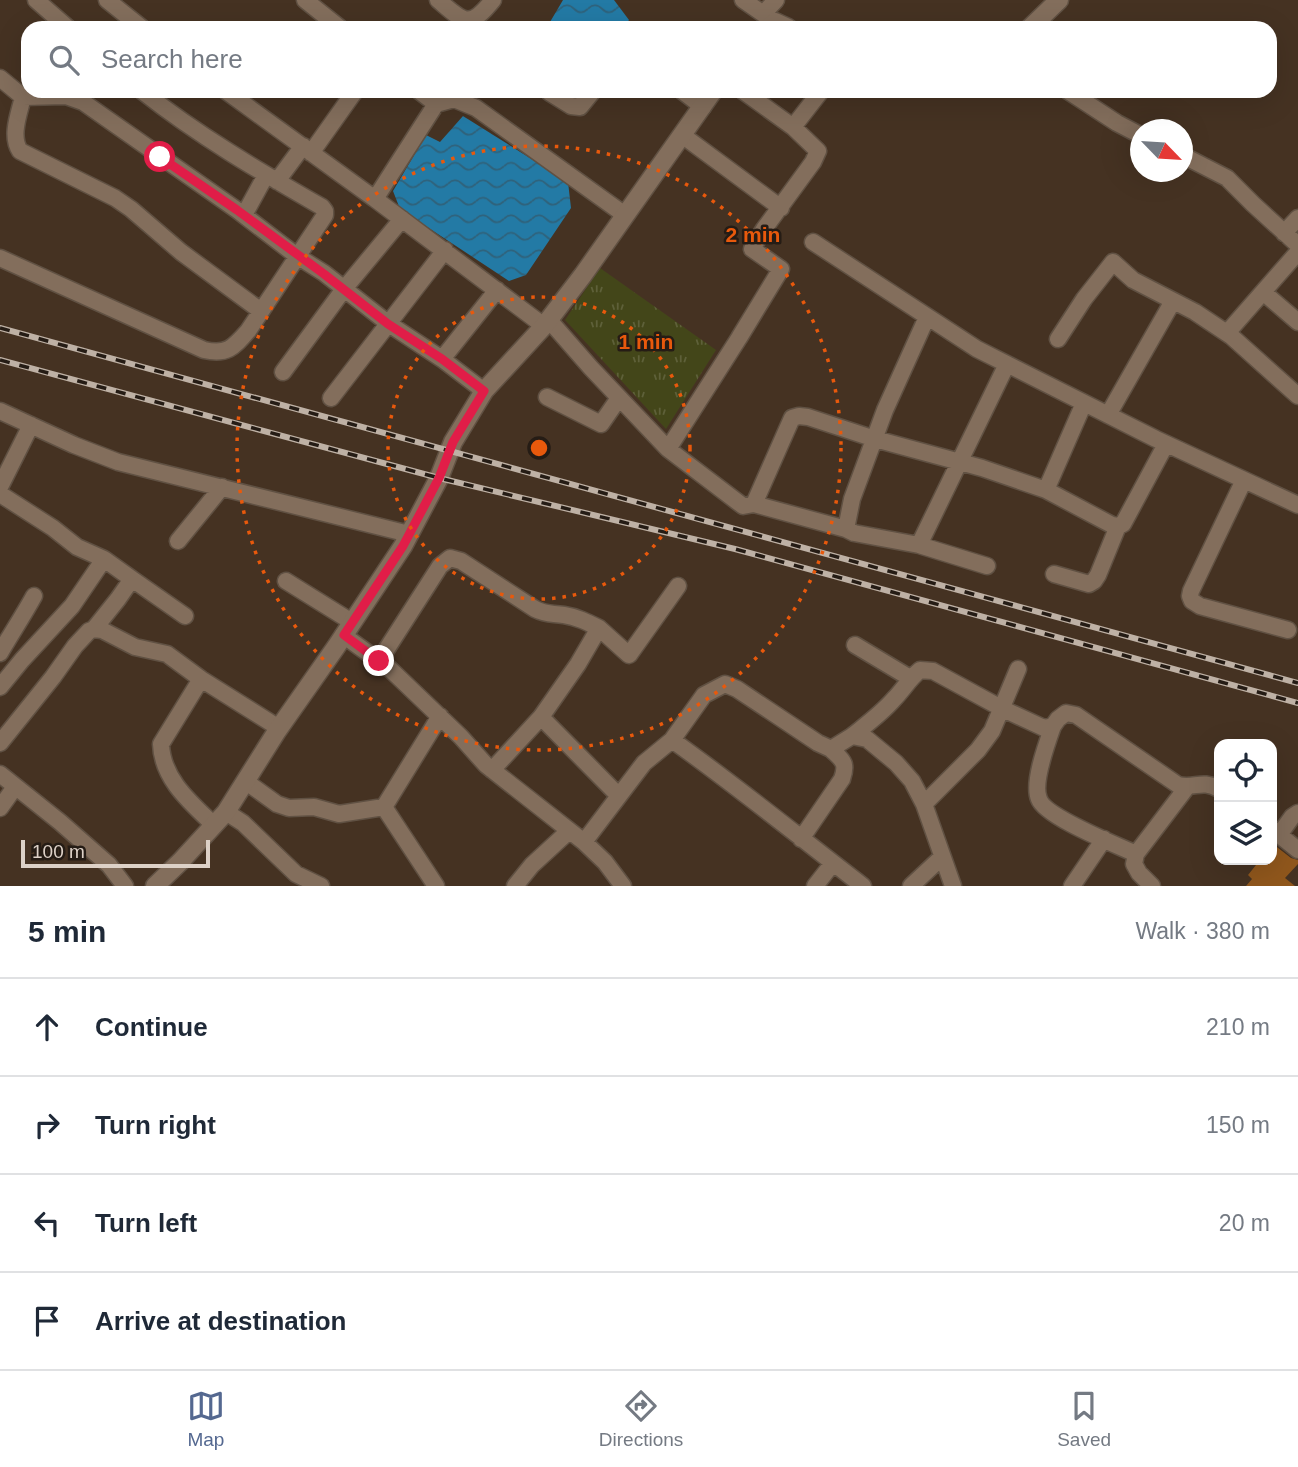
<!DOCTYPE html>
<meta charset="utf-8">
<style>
body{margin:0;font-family:Arial,sans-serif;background:#f2f2f3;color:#1f2937}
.controls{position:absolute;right:21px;bottom:21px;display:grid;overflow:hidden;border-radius:14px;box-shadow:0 7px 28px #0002}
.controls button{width:63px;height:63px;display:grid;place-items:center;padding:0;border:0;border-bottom:2px solid #e0e1e3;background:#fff;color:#1f2937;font:35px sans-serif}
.compass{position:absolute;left:1130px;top:119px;width:63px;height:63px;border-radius:50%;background:#fff;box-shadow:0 7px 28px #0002;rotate:115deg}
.scale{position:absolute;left:21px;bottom:18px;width:189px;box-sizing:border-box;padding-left:7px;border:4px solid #ddd1c7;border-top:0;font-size:19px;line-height:24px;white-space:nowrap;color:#ddd1c7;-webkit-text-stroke:5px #251c15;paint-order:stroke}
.stop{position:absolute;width:21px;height:21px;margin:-16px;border:5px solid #e11d48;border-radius:50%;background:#fff}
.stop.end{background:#e11d48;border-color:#fff;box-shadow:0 2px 7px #0008}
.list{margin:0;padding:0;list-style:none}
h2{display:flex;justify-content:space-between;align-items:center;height:91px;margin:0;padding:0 28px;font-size:30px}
h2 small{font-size:23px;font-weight:400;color:#747a83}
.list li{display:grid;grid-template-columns:46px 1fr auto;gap:21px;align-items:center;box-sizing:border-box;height:98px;padding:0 28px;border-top:2px solid #e0e1e3}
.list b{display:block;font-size:26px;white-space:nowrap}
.list em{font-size:23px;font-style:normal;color:#747a83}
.icon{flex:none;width:38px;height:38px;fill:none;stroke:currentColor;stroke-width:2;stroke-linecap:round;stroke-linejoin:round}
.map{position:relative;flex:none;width:1298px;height:886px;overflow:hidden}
.search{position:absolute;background:#fff;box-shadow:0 7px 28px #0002;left:21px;right:21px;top:21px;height:77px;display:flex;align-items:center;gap:18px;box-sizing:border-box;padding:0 24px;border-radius:21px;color:#747a83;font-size:26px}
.sheet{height:483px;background:#fff}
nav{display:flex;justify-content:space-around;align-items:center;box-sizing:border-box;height:98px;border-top:2px solid #e0e1e3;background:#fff;font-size:19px;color:#747a83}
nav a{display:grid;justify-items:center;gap:4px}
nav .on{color:#546890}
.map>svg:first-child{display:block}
.grass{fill:url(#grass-tufts)}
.water{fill:url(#water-waves)}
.building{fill:#90571c}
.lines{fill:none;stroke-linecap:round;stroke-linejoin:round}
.minor-casing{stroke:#605143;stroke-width:19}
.tertiary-casing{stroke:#605143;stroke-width:21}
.minor{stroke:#836e5c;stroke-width:16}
.tertiary{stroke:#836e5c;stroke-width:18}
.rail-casing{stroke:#beb1a5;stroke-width:6}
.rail{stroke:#251c15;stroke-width:3.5;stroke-dasharray:10;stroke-linecap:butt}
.route{stroke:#e11d48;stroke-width:9}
.ring{fill:none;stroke:#e8590c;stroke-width:3.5;stroke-dasharray:3.5 7}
.centre{fill:#e8590c;stroke:#251c15;stroke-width:3.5}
.ring-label{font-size:21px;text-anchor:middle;font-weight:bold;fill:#e8590c;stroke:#251c15;stroke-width:5;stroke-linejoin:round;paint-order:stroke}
</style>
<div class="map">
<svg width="1298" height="886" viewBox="0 0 1298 886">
<defs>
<pattern id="grass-tufts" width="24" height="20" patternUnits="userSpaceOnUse" patternTransform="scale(1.75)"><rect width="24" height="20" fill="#434619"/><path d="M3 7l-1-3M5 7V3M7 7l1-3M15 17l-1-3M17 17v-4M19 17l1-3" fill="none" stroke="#5e6039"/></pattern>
<pattern id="water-waves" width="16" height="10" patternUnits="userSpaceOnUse" patternTransform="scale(1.75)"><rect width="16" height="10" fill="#237aa5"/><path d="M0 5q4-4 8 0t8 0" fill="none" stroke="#2f627b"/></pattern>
</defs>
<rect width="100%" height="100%" fill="#453222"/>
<path class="grass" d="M 600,268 L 716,350 L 666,429 L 565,320 Z"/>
<path class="water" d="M 563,0 L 614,0 L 629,20 L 623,28 L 559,28 L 550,22 Z
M 463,116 L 568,182 L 571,208 L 526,275 L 509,281 L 400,209 L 393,191 L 426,135 L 440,142 Z"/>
<path class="building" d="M 1273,844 L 1291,858 L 1298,860 L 1298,864 L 1285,878 L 1295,886 L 1246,886 L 1252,879 L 1248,875 L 1260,860 L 1272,860 Z"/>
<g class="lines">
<defs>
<path id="minor" d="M 36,0 L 68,28
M 107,0 L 142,28
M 305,0 L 340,28
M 438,0 C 464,22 469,30 493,0
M 743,0 L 775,22
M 763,14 L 776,0
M 0,78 L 23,97 L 66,96 L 83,102 L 237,210 L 297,256 L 324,273 L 389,324 L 442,359 L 484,391
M 226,91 L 375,199
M 419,91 L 436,104 L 454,99 L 476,108 L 625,215
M 682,91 L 703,107
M 743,91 L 793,127 L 818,151 L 813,162 L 764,229 L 752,249 L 781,269 L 739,338 L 668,449 L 743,506 L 754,504 L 792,418 L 799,416 L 808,417 L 875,439 L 982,468 L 1046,490 L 1112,525 L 1118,526 L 1123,524 L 1166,444
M 1068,91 L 1117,123 L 1140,135
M 550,93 L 571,106 L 580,107 L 593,91
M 23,97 C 19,114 10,136 20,151 L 115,198 L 131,209 L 181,252 L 261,311
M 436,104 L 375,199 L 544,326
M 793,127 L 821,91
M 682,135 L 781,208
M 311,153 L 355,91
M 1182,155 L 1227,178 L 1253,204 L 1298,245
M 277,181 L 303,146
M 244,215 L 266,175
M 1284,233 L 1298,218
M 813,242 L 977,349 L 1156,439 L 1298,505
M 0,258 L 204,350 C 227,355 233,348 248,331 L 325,215 L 325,211 L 322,207 C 259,171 199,136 142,91
M 1263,292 L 1298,322
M 927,317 L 885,410 L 852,499 L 846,529 L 854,533 L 919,545 L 987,566
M 549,320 L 591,368 L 668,449
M 1227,333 L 1298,252
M 1058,339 L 1084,299 L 1113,262 L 1133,280 L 1195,312 L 1231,336 L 1298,396
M 442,359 L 497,290
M 283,372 L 344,289 L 402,219
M 547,397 L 601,424 L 619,398
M 331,398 L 445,250
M 0,411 L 74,445 L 118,462 L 409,534
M 1108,415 L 1173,301
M 1244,480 L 1191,591 L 1190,596 L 1192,601 L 1200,606 L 1288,630
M 0,487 L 31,425
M 1046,490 L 1084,403
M 0,494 L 53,528 L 77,547 L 104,559 L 72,606 L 22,660 L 0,687
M 754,504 L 846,529
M 178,541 L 222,487
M 919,545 L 1007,364
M 1054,574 L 1089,584 L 1094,581 L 1098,575 L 1118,526
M 132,579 L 185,616
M 286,581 L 352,622
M 94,629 L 118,599 L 132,579 L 104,559
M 343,635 L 390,669 L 461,737 L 486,765 L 584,842 L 605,862 L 623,886
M 855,645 L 910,678
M 0,653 C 11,634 23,616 34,596
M 379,661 L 440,566 L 450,558 L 461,561 L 535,609 C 547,615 551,613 564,615 C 577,617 587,622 599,628
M 201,679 L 279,728
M 541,717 L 618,795
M 1053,726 C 1047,743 1032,783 1039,799 C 1045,817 1117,845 1136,854
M 852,736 C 867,724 882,713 894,699 C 903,690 909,679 920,670 L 933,671 L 1003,709 L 1044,728 L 1053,726 L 1058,719 L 1066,713 L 1076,715 L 1178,785 C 1196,789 1201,779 1219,789
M 672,740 C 737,786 799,837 863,886
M 0,743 L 53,677 L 75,646 L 89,631 L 94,629 L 102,630 L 135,647 L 167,654 L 201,679 L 161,744 C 162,779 191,803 214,825
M 492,770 L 541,717 L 578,664 L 599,628 L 629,655 L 678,586
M 0,774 L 60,822 L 109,865 L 125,886
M 245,781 L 277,804 L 289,808 L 314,807 L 339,814 L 384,807
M 924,804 L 978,750 L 992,731 L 1018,669
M 0,808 L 15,787
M 226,812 L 243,823 L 296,874 L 321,886
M 1272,829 L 1298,850
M 1279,835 L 1292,817 L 1298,813
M 801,839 L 842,779 C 848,762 842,760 831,749
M 584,842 L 644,763 L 672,740 L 704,695 L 725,684 L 737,689 L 818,743 L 831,749 L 852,736 L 867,739 L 896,763 L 912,781 L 924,804 L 953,886
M 436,886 L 384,807 L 440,716
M 515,886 L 532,865 L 569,831
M 815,886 L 833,863
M 911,886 L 942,857
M 1072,886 L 1104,839
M 1152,886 L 1139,873 L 1134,864 L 1136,854 L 1187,787"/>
<path id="tertiary" d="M 768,28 L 775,22 L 788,28
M 1030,28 L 1059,0
M 155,886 L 180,862 L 226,812 L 277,731 L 336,647 L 403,546 L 439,478 L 453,442 L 484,391 L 544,326 L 583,275 L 713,91"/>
</defs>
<use href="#minor" class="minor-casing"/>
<use href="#tertiary" class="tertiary-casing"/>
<use href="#minor" class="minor"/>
<use href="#tertiary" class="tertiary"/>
<defs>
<path id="rail" d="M 0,328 L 1298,683
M 0,360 L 439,478 L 735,549 L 1298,703"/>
</defs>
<use href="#rail" class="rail-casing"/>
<use href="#rail" class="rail"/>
</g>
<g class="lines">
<path class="route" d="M 160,157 L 237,210 L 324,274 L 388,324 L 442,359 L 484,391 L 453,442 L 439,478 L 403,546 L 344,635 L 379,661"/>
</g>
<g class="ring">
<circle cx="539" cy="448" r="151"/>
<circle cx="539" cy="448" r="302"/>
</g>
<circle cx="539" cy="448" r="10" class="centre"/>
<g class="ring-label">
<text x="753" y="242">2 min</text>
<text x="646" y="349">1 min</text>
</g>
</svg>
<div class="controls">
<button><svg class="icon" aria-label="locate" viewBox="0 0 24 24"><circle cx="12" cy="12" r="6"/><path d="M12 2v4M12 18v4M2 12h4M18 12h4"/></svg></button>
<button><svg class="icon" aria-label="layers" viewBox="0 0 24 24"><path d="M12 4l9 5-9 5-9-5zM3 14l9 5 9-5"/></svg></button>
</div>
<svg class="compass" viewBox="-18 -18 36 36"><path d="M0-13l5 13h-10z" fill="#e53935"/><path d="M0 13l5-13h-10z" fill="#747a83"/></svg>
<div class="scale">100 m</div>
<div class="stop" style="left:160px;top:157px"></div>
<div class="stop end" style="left:379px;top:661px"></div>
<div class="search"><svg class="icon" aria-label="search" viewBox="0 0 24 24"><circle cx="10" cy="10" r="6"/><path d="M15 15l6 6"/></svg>Search here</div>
</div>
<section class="sheet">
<h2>5 min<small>Walk · 380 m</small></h2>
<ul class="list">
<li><svg class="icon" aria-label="ahead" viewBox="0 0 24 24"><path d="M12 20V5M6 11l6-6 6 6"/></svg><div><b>Continue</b></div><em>210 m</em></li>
<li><svg class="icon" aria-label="right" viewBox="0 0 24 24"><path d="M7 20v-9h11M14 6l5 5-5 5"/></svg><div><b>Turn right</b></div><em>150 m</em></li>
<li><svg class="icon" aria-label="left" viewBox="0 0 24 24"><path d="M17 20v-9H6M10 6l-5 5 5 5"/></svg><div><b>Turn left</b></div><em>20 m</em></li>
<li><svg class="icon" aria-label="arrive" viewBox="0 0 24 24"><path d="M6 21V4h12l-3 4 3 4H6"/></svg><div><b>Arrive at destination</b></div></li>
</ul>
</section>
<nav>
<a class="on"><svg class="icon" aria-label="map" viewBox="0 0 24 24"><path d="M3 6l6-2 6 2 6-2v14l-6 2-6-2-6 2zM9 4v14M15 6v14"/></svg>Map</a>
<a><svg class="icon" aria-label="directions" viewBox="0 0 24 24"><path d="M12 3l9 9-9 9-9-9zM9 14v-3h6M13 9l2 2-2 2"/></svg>Directions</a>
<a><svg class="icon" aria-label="saved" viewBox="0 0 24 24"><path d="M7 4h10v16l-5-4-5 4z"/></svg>Saved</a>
</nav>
